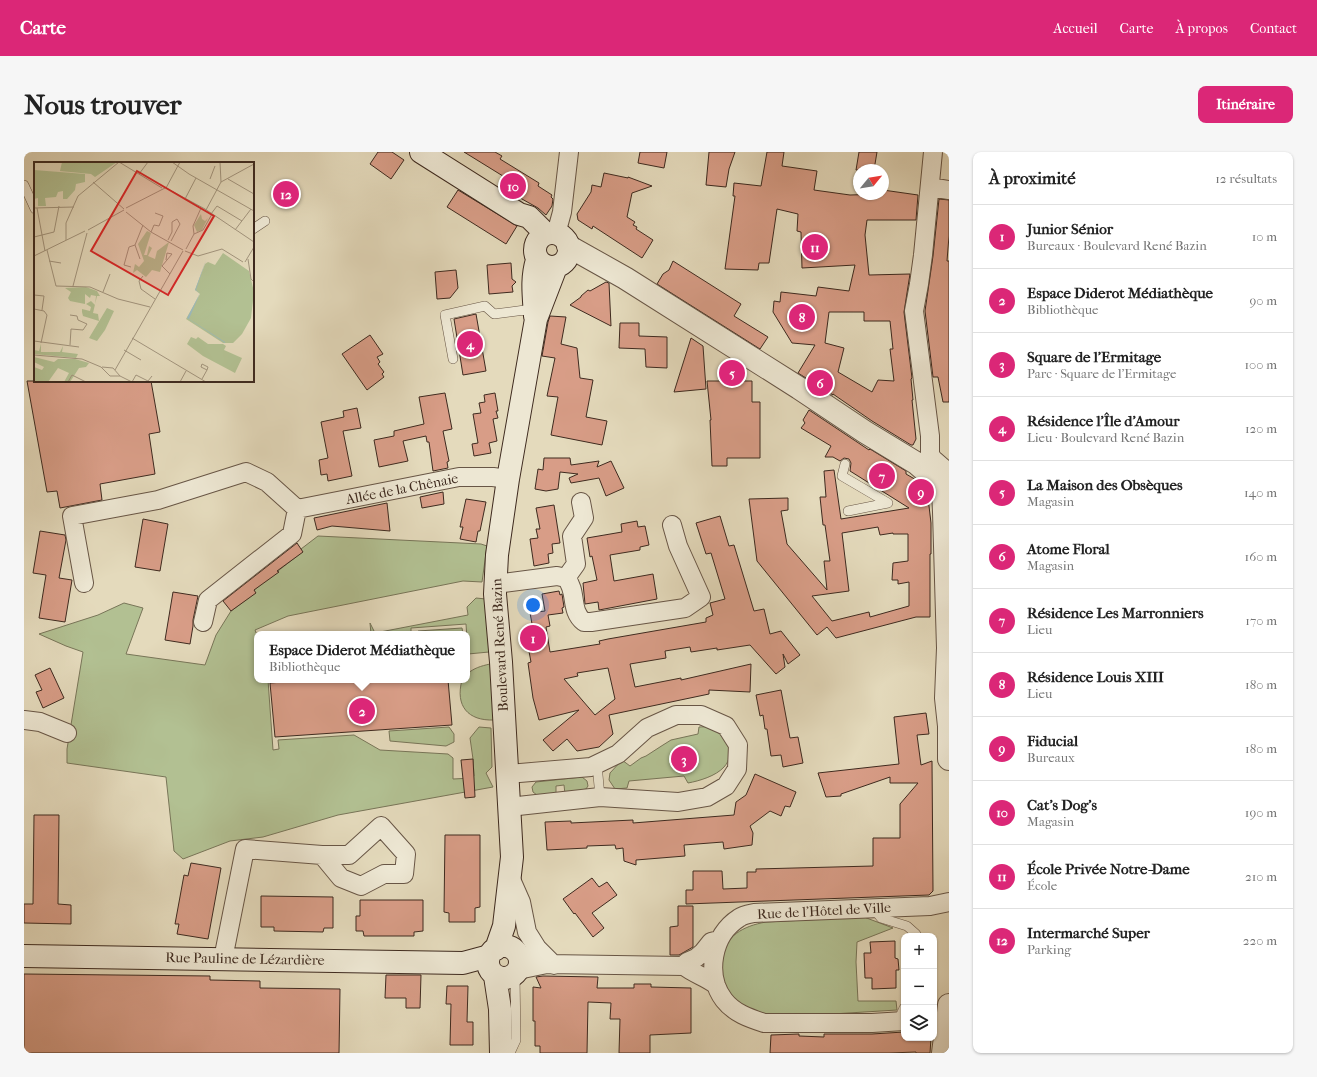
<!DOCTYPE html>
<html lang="fr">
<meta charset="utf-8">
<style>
body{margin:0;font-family:"IM FELL French Canon",serif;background:#f6f6f6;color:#222}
.controls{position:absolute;right:12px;bottom:12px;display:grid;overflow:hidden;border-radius:8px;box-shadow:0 1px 3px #0004}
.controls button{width:36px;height:36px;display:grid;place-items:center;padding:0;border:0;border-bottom:1px solid #e0e0e0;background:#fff;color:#222;font:20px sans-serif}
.compass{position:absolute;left:829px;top:12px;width:36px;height:36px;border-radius:50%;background:#fff;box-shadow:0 1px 3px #0004;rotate:60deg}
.you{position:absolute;left:509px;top:453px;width:14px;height:14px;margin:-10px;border:3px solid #fff;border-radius:50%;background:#1a73e8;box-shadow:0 0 0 6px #1a73e833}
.badge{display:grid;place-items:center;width:26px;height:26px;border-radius:50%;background:#db2777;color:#fff;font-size:13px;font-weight:700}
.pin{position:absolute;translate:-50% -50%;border:2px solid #fff;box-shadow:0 1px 4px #0006}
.popup{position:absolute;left:230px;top:479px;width:216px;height:52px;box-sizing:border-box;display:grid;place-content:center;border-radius:8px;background:#fff;filter:drop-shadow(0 1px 3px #0005);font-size:13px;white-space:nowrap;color:#767676}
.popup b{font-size:15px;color:#222}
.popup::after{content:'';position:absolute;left:50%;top:100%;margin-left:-8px;border:8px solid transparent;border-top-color:#fff}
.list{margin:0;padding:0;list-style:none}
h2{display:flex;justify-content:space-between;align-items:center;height:52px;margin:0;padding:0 16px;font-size:17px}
h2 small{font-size:13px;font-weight:400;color:#767676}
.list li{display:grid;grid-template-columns:26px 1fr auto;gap:12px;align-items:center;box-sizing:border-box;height:64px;padding:0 16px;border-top:1px solid #e0e0e0}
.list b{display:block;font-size:15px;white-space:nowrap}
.list p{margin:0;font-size:13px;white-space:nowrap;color:#767676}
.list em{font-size:13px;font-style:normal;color:#767676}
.icon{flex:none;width:22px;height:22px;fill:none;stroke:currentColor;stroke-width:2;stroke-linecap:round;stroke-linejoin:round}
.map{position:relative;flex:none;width:925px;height:901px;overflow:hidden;border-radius:8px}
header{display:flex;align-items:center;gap:24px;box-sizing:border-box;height:56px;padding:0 20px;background:#db2777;color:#fff}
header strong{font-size:19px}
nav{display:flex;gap:22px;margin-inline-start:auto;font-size:14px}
.intro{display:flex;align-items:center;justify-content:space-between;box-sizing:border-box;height:96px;padding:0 24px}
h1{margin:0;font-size:28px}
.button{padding:10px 18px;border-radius:8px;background:#db2777;color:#fff;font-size:14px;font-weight:700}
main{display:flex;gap:24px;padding:0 24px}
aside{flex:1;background:#fff;border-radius:8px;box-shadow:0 1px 3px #0004}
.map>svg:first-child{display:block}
.green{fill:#b2c092;stroke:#787558}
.building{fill:#d89d87;stroke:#3e2a1f;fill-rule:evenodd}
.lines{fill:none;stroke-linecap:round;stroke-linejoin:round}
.service-casing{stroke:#685646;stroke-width:10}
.minor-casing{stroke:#685646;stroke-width:20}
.tertiary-casing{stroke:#685646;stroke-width:24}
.secondary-casing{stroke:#3e2a1f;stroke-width:24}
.service{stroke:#ede7d3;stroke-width:9}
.minor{stroke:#ede7d3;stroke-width:18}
.tertiary{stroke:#ede7d3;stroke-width:22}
.secondary{stroke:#ede7d3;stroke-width:22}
.labels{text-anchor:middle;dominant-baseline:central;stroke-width:3.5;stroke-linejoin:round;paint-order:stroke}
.street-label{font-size:14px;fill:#3e2a1f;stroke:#ede7d3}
.inset-road{fill:none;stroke:#a2947d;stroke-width:1}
.view{fill:#d62828;fill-opacity:0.15;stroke:#d62828;stroke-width:2}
.inset-edge{fill:none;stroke:#3e2a1f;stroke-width:2}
</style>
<header>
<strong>Carte</strong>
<nav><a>Accueil</a><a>Carte</a><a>À propos</a><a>Contact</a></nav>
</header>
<div class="intro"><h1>Nous trouver</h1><a class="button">Itinéraire</a></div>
<main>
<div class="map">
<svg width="925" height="901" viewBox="0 0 925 901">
<rect width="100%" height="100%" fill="#e4dabc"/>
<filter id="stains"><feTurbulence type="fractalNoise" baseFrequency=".005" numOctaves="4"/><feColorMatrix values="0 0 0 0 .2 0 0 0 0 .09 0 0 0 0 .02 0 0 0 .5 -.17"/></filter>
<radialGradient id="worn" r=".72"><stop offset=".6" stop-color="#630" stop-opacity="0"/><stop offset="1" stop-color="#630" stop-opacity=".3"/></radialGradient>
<path class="green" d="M 294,384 L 457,392 L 463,394 L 458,430 L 439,429 L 264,464 L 231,478 L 233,483 L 233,528 L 244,528 L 249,598 L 255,597 L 254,588 L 330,583 L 356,598 L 424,602 L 429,606 L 429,627 L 448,626 L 450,624 L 449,607 L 446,586 L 455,575 L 467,576 L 468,615 L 462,621 L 469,635 L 314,663 L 239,685 L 206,689 L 159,707 L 150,699 L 142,625 L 43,611 L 43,597 L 59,500 L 42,494 L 15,482 L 74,463 L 100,451 L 119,456 L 102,502 L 181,513 L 192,483 L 207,459 L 231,441 L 230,438 L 278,400 L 277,397 Z
M 452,446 L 462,447 L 465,500 L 444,502 L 442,472 L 387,476 L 387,482 L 347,482 L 346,471 L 351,481 L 444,463 L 443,455 Z
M 438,476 L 439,482 L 394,482 L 394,479 Z
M 466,512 L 470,568 C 444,569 431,554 438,528 L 443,528 L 443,522 C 450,516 457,514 466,512 Z
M 425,575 L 430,582 L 430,590 L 422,594 L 366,589 L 365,579 Z
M 675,575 C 678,575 683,574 687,576 C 701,583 713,601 700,615 C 692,624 675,629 664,631 L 660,624 L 605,629 L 603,636 L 591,637 L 585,628 L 586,621 L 598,608 L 606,614 L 617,606 L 622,604 L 639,593 L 647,588 L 674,582 Z
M 558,625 L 563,629 L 564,634 L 562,637 L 541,642 L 540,633 L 532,634 L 532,643 L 513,643 L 509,640 L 508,635 L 512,630 Z
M 840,765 L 869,776 L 833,790 L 832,810 L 834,849 L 872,849 L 873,858 L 743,866 L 716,856 L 695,830 C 695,823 694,815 696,808 C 701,784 719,774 742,770 Z"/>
<path class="building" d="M 354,0 L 368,0 L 380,8 L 367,27 L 346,12 Z
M 440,0 L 471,0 L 478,4 L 476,7 L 515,31 L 514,34 L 528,43 L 527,45 L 529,47 L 528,54 L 522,63 L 514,56 L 482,38 L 487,29 Z
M 616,0 L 643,0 L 640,16 L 614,11 Z
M 685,0 L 711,0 L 705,17 L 702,35 L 682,33 Z
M 743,0 L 760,0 L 758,14 L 793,19 L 790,38 L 826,43 L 859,42 L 859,38 L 894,43 L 892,68 L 843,68 L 841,83 L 845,123 L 886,122 L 880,160 L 888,226 L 887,227 L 889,248 L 888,248 L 892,287 L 889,293 L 887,293 L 848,269 L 809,242 L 809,243 L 774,221 L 791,193 L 768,191 L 749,160 L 750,149 L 756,150 L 757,140 L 792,144 L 794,135 L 825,139 L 831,113 L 778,116 L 777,80 L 773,79 L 774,62 L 753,57 L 745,111 L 735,111 L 734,118 L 701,117 L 711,44 L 709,44 L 710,31 L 737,34 ZM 805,160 L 840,160 L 840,169 L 866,169 L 869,197 L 866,197 L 870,229 L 854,228 L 848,240 L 814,220 L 820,196 L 801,191 Z
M 835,0 L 853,0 L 850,18 L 832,18 Z
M 580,21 L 604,26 L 604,25 L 628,34 L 608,41 L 603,65 L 611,70 L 609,73 L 613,75 L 612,77 L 629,88 L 626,93 L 618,106 L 569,74 L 568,77 L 554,68 L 553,62 L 567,40 L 568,33 L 577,35 Z
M 434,38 L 493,74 L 482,92 L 423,55 Z
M 915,47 L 925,48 L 925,84 L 923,109 L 925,109 L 925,250 L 919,250 L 914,225 L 909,225 L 901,159 L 909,104 Z
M 649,109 L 717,152 L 710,164 L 744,185 L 736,197 L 633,132 L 639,122 L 645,118 Z
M 487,111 L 488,127 L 492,130 L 488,134 L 489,140 L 465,142 L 463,113 Z
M 432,118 L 434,136 L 426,146 L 413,147 L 411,120 Z
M 582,130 L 585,131 L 587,174 L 546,153 L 557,145 L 557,144 L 564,138 L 566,139 Z
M 452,162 L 462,219 L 439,223 L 430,167 Z
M 526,164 L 542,165 L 537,192 L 553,196 L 556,226 L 569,228 L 562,265 L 583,269 L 578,293 L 527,283 L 534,245 L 523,244 L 531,206 L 518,204 L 524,170 Z
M 596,171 L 615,171 L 615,184 L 643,185 L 643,216 L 622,215 L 621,197 L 595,196 Z
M 346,183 L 359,202 L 353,205 L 356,210 L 354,212 L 360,220 L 358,222 L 360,225 L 343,238 L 318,202 Z
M 667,186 L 679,194 L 682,237 L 650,240 Z
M 3,229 L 127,229 L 136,280 L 125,282 L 131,322 L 76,332 L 78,348 L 36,356 L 33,339 L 23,340 Z
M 683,229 L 728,229 L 728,250 L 736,250 L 736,306 L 703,306 L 703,314 L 688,314 L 686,268 L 687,268 Z
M 421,241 L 428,277 L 419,279 L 425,309 L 423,310 L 424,316 L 409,319 L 405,290 L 403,290 L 402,284 L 379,289 L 384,309 L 355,315 L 350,288 L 370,284 L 370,279 L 400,272 L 395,245 Z
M 471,241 L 474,259 L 472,259 L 474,266 L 469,267 L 473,289 L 465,291 L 467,301 L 450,304 L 448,292 L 454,291 L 449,262 L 457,261 L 455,251 L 461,250 L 460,243 Z
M 333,256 L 337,276 L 319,279 L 328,324 L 304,329 L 303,322 L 297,323 L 295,308 L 304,306 L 297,270 L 320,265 L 319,259 Z
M 785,258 L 845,298 L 846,297 L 882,319 L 882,322 L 894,329 L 903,337 L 907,371 L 907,402 L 906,402 L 906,465 L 892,465 L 812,486 L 803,475 L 793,483 L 733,409 L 725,347 L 764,346 L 764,358 L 757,359 L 763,392 L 803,438 L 800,409 L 806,409 L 801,373 L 799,373 L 796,345 L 802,345 L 800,319 L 810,318 L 817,367 L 885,356 L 826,319 L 827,311 L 825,307 L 820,306 L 816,309 L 809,305 L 801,305 L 807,294 L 777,276 L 781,271 L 779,268 ZM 854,375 L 856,383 L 869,381 L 869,382 L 884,382 L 884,409 L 869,411 L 868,428 L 874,428 L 874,432 L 885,430 L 885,454 L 846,465 L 845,460 L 808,469 L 788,444 L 825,439 L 818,381 Z
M 520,306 L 546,306 L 547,313 L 575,309 L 573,315 L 587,309 L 600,336 L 582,344 L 575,326 L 547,331 L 545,326 L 554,322 L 536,320 L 534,337 L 522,339 L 511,337 L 514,317 L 519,318 Z
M 419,340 L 420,352 L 398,356 L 396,345 Z
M 442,347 L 462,350 L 456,379 L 454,379 L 452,390 L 436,387 L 439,375 L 436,375 Z
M 363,351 L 366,379 L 308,374 L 293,378 L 290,366 Z
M 530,353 L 536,391 L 528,392 L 529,401 L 524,402 L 525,411 L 510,414 L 506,387 L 514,386 L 512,377 L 516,377 L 512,356 Z
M 696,364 L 705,394 L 710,393 L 730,459 L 740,457 L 746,482 L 757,479 L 776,503 L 764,512 L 759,502 L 761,515 L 752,522 L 726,493 L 693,498 L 693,496 L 667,500 L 666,495 L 641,499 L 642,506 L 606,512 L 611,535 L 657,526 L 657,528 L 727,512 L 726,540 L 685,538 L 685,542 L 585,563 L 589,582 L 575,595 L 553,599 L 543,587 L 529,599 L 519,588 L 555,558 L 515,568 L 509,546 L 504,511 L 507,510 L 504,494 L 505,494 L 502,478 L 509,477 L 506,461 L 521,459 L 518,442 L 535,439 L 536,443 L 538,442 L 540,455 L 538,456 L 539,461 L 524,463 L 526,474 L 522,475 L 526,500 L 576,492 L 575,489 L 584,487 L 682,470 L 682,466 L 689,463 L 686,451 L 701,447 L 687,401 L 682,402 L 672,371 ZM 584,516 L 591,547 L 571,563 L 540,527 L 554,524 L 553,521 Z
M 119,367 L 144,372 L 136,419 L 111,415 Z
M 613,369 L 614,375 L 621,374 L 625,393 L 616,395 L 616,398 L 586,403 L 590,429 L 629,422 L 633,447 L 575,458 L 574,450 L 561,452 L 559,431 L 573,428 L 568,404 L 566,405 L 563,386 L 598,380 L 597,372 Z
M 16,379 L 41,383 L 42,388 L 35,426 L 48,428 L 41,470 L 15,466 L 22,423 L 9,421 Z
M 273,391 L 279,400 L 253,419 L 255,420 L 230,438 L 232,441 L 207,459 L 199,449 Z
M 149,440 L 174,444 L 169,468 L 169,474 L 166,492 L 141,488 Z
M 26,516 L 40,546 L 19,556 L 12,540 L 18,538 L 11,523 Z
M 285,528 L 424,528 L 428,573 L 251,585 L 246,531 Z
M 757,538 L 766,586 L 774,585 L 779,611 L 759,615 L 757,603 L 747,604 L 743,577 L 741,577 L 739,563 L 736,564 L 732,543 Z
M 902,561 L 905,582 L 893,583 L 897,613 L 908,609 L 909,739 L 905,743 L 662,752 L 662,738 L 669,738 L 669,719 L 698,719 L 699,737 L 723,736 L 723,720 L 732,720 L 732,717 L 849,714 L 849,686 L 876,686 L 876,652 L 894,631 L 866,631 L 866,625 L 817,642 L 817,644 L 802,645 L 794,621 L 875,612 L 870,565 Z
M 449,607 L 451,645 L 441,646 L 437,608 Z
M 731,622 L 772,640 L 766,655 L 761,654 L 757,664 L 746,659 L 726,674 L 729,681 L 728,693 L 700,697 L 699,690 L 660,693 L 661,704 L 612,708 L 612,713 L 600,709 L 599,696 L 592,697 L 591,693 L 563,694 L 563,696 L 523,698 L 521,670 L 547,669 L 547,671 L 609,668 L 609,671 L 710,663 L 712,650 L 722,643 Z
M 10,663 L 35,663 L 34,752 L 47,753 L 47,772 L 0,771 L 0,752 L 9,752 Z
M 421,683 L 456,683 L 456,755 L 451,756 L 451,770 L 425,770 L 425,761 L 420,760 Z
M 167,711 L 197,716 L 184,787 L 153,782 L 155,772 L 151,772 L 160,723 L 164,724 Z
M 568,726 L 575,735 L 583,730 L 593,743 L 568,761 L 580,776 L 569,785 L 551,761 L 550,762 L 539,747 Z
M 237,744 L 309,745 L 309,776 L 300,776 L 299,780 L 250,779 L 250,775 L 237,775 Z
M 336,748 L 399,748 L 399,779 L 390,780 L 390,784 L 340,784 L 339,779 L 332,779 L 332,764 L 336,764 Z
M 654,754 L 669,754 L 669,795 L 655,803 L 646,803 L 646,775 L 654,774 Z
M 871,789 L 871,806 L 874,807 L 875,818 L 872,818 L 872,836 L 848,837 L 848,826 L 841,826 L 840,801 L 847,801 L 846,790 Z
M 0,822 L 186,824 L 186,828 L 236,829 L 236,836 L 316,837 L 315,901 L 0,901 Z
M 362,823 L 397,823 L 396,856 L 382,856 L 382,846 L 361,846 Z
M 519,824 L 574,825 L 573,836 L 610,836 L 610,832 L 627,832 L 627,835 L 667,836 L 667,881 L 626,883 L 626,901 L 595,901 L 596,867 L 586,867 L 587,851 L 564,850 L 563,901 L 516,901 L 516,894 L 511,894 L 511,869 L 509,869 L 509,835 L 517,836 L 512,825 Z
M 423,834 L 444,834 L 443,870 L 449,870 L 449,893 L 426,893 L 427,852 L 422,852 Z
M 880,880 L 880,886 L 907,886 L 906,901 L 892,901 L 892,900 L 865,901 L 746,901 L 747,883 L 775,882 L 775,884 L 800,885 L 800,882 L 848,882 Z"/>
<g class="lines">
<defs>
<path id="service" d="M 0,33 L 11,57
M 229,77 L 241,69
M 429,207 L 421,163 L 461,154 L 470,162 L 501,158 L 509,165
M 821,312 L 818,324 L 864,351 L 824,359
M 573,612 L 576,645
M 849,756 L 857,766 L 883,774 L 892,782 L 892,784
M 874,869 L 880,856
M 486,901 L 492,888 L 491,823"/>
<path id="minor" d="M 906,35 L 925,38
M 532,82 L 538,60 L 545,0
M 906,303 L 906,284 L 890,159 L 895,132 L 899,103 L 909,0
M 906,303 L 909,307 L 925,321
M 542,426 L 552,412 L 548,384 L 560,366 L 557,350
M 60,431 L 48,364 L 134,348 L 222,320 L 243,330 L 273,357 L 435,325 L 469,325 L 484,327
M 471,432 L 533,424 L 542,426 C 554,440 545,458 560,470 L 567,470 L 661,456 L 677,445 L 654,394 L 648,373
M 179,470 L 184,448 L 268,382 L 273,357
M 0,568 L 16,570 L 43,581
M 483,622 L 567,615 L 594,602 L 623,576 L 652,563 L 677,563 L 702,574 L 714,593 L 713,617 L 702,634 L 683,645 L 654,650 L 576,645 L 485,655
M 486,725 L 497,750 L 503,780 L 513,796 L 530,813
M 494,802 L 522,812
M 199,807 L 221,697 L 298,703 L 317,726 L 337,734 L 360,722 L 380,722 L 382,702 L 357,674 L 325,703 L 298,703
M 660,814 L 663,810 L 672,806 L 679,800 L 687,790 L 695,788
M 494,818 L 523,812 L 660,814 C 670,822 682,825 692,833
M 880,869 L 848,871 L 740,871 C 725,866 710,861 700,848 C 681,823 688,783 715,766 C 719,763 725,762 730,761 L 906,754 L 925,750"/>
<path id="tertiary" d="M 544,94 L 601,126 L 775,236 L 841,280 L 892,311 L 915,331 L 919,338 L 920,360 L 924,496 L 922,546 L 925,574 L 925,607
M 919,901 L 925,853"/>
<path id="secondary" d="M 397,0 L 495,62 L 505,65 L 522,82
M511 98a17 17 0 1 1 34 0a17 17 0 1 1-34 0Z
M 511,164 C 510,145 507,127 513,108
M464 810a16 16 0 1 1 32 0a16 16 0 1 1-32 0Z
M 472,797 L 480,774 L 488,705 L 477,510 L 471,442 L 473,403 L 484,327 L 512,167 L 532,115
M 0,804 L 439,811 L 465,804
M 471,824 L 476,857 L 477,901"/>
</defs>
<use href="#service" class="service-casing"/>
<use href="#minor" class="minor-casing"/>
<use href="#tertiary" class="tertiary-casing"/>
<use href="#secondary" class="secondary-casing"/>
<use href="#service" class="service"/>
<use href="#minor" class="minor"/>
<use href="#tertiary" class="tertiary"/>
<use href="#secondary" class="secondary"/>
</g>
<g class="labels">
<g class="street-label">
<text transform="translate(378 337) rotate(-11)">Allée de la Chênaie</text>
<text transform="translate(476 493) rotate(-93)">Boulevard René Bazin</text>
<text transform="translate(800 759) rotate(-3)">Rue de l'Hôtel de Ville</text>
<text transform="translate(221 807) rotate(1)">Rue Pauline de Lézardière</text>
</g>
</g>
<g transform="translate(10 10)">
<rect width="220" height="220" fill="#e4dabc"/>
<path d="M 28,0 L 83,0 L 61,15 L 57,12 L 26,9 ZM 0,8 L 51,12 L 51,20 L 42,22 L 41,28 L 33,37 L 29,37 L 29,29 L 24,30 L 22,35 L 11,36 L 12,44 L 4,44 L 4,36 L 0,37 ZM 167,52 L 168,57 L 171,59 L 174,56 L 168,68 L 163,70 L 160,63 ZM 113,69 L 117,71 L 110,93 L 113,93 L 115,84 L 118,86 L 114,94 L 121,97 L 123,89 L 135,80 L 126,110 L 118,108 L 112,115 L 103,108 L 99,111 L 101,102 L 105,105 L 110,99 L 104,82 ZM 189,91 L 215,109 L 220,130 L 217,156 L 208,172 L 199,181 L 189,181 L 152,157 L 166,132 L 161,128 L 171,102 L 174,100 L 181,103 ZM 52,125 L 63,129 L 66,134 L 63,134 L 59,151 L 64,152 L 65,159 L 49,154 L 48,150 L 48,147 L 56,149 L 57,145 L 52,142 L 57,139 L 61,143 L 62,134 L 57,133 L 56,136 L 51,132 L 51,142 L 36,139 L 34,136 L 37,130 L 31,126 ZM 73,146 L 80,149 L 71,168 L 63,179 L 55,176 ZM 157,175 L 162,177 L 164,175 L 174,182 L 189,182 L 192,184 L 190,188 L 208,196 L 201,211 L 169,194 L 153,182 ZM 7,182 L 7,190 L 26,190 L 29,184 L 28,190 L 44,192 L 42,196 L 0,192 L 0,188 L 5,189 ZM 0,195 L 20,200 L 24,197 L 41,197 L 55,201 L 52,205 L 45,206 L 36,220 L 30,220 L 35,211 L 24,206 L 14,220 L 1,220 L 0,205 L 8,208 L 10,205 L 0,200 Z" fill="#b2c092"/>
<path d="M 172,98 L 162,128 L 166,131 L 155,157 L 191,180 L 191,181 L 153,156 L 166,131 L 161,128 Z" fill="#9bb8bc"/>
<path class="inset-road" d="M 85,0 L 128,26M 138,0 L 155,12 L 220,49M 186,0 L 187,20M 105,12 L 114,0M 176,17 L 181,4M 194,17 L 220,32M 59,20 L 90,47M 132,26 L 171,47 L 220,80M 132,26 L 146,0M 151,37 L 162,16M 0,46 L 40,45M 3,46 L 11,89M 92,46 L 131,26M 172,48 L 187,20 L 220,2M 92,50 L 117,70 L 149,88M 177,52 L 183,44 L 208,59M 54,68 L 90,48M 201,68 L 217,47M 117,70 L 120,63 L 125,64 L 129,54 L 121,51M 160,72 L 159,64 L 167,46M 0,75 L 20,70 L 25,44M 32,78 L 32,61 L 44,34 L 85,0M 134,78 L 138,70 L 138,60 L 143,57 L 146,62 L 137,79M 101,83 L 106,97M 152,87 L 160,72 L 169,68 L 178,52M 13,88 L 22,124 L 56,125 L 84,137 L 116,145M 151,89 L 164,94 L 188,87 L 209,100M 0,94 L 51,69M 214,97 L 217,117 L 220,120M 132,98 L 133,91 L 138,92 L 128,104 L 136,112M 15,99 L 27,101M 211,100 L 220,85M 97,105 L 90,103 L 95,85 L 101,83 L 109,63M 109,114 L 105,119 L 107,127 L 121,137M 39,124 L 53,71M 69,130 L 76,112M 0,133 L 10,134 L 8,148M 0,147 L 10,149 L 13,153 L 7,181M 98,176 L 172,220M 0,179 L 45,185M 36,183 L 37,167 L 49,168 L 53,162 L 44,158 L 43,154 L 36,153M 90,188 L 107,198M 0,193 L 48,197 L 67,205 L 76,214 L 86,214M 68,205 L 79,206 L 86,214 L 98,220M 81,208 L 149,89M 168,217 L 173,208 L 174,205 L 168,202 L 167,205 L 173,208M 34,220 L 38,213 L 52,220M 98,220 L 102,213 L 114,219 L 118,214M 146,220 L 152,209"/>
<path class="view" d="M 103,9 L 180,54 L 134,133 L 57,89 Z"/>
<rect width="220" height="220" class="inset-edge"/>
</g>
<rect width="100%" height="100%" filter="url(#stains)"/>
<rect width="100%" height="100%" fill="url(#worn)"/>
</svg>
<div class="controls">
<button>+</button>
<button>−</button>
<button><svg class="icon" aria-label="layers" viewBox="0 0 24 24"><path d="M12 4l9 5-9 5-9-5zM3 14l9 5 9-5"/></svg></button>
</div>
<svg class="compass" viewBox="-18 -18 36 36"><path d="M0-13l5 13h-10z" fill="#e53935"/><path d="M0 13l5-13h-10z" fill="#767676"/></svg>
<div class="you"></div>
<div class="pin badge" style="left:509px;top:486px">1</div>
<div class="pin badge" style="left:338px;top:559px">2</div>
<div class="popup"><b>Espace Diderot Médiathèque</b>Bibliothèque</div>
<div class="pin badge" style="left:660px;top:607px">3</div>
<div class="pin badge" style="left:446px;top:192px">4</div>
<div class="pin badge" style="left:708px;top:221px">5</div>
<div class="pin badge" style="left:796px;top:231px">6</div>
<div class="pin badge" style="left:858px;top:324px">7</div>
<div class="pin badge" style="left:778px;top:165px">8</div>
<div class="pin badge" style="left:897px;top:340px">9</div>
<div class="pin badge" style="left:489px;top:34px">10</div>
<div class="pin badge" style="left:791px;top:95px">11</div>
<div class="pin badge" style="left:262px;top:42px">12</div>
</div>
<aside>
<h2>À proximité<small>12 résultats</small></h2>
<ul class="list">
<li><span class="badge">1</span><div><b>Junior Sénior</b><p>Bureaux · Boulevard René Bazin</p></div><em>10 m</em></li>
<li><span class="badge">2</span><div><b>Espace Diderot Médiathèque</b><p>Bibliothèque</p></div><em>90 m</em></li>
<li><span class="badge">3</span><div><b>Square de l'Ermitage</b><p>Parc · Square de l'Ermitage</p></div><em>100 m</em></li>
<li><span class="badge">4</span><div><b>Résidence l'Île d'Amour</b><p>Lieu · Boulevard René Bazin</p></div><em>120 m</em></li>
<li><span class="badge">5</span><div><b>La Maison des Obsèques</b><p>Magasin</p></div><em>140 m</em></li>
<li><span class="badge">6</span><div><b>Atome Floral</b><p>Magasin</p></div><em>160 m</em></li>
<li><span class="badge">7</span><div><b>Résidence Les Marronniers</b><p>Lieu</p></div><em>170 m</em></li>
<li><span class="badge">8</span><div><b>Résidence Louis XIII</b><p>Lieu</p></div><em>180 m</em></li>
<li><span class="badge">9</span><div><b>Fiducial</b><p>Bureaux</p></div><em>180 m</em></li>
<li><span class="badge">10</span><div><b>Cat's Dog's</b><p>Magasin</p></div><em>190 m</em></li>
<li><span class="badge">11</span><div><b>École Privée Notre-Dame</b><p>École</p></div><em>210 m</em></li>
<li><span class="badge">12</span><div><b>Intermarché Super</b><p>Parking</p></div><em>220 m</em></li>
</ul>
</aside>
</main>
